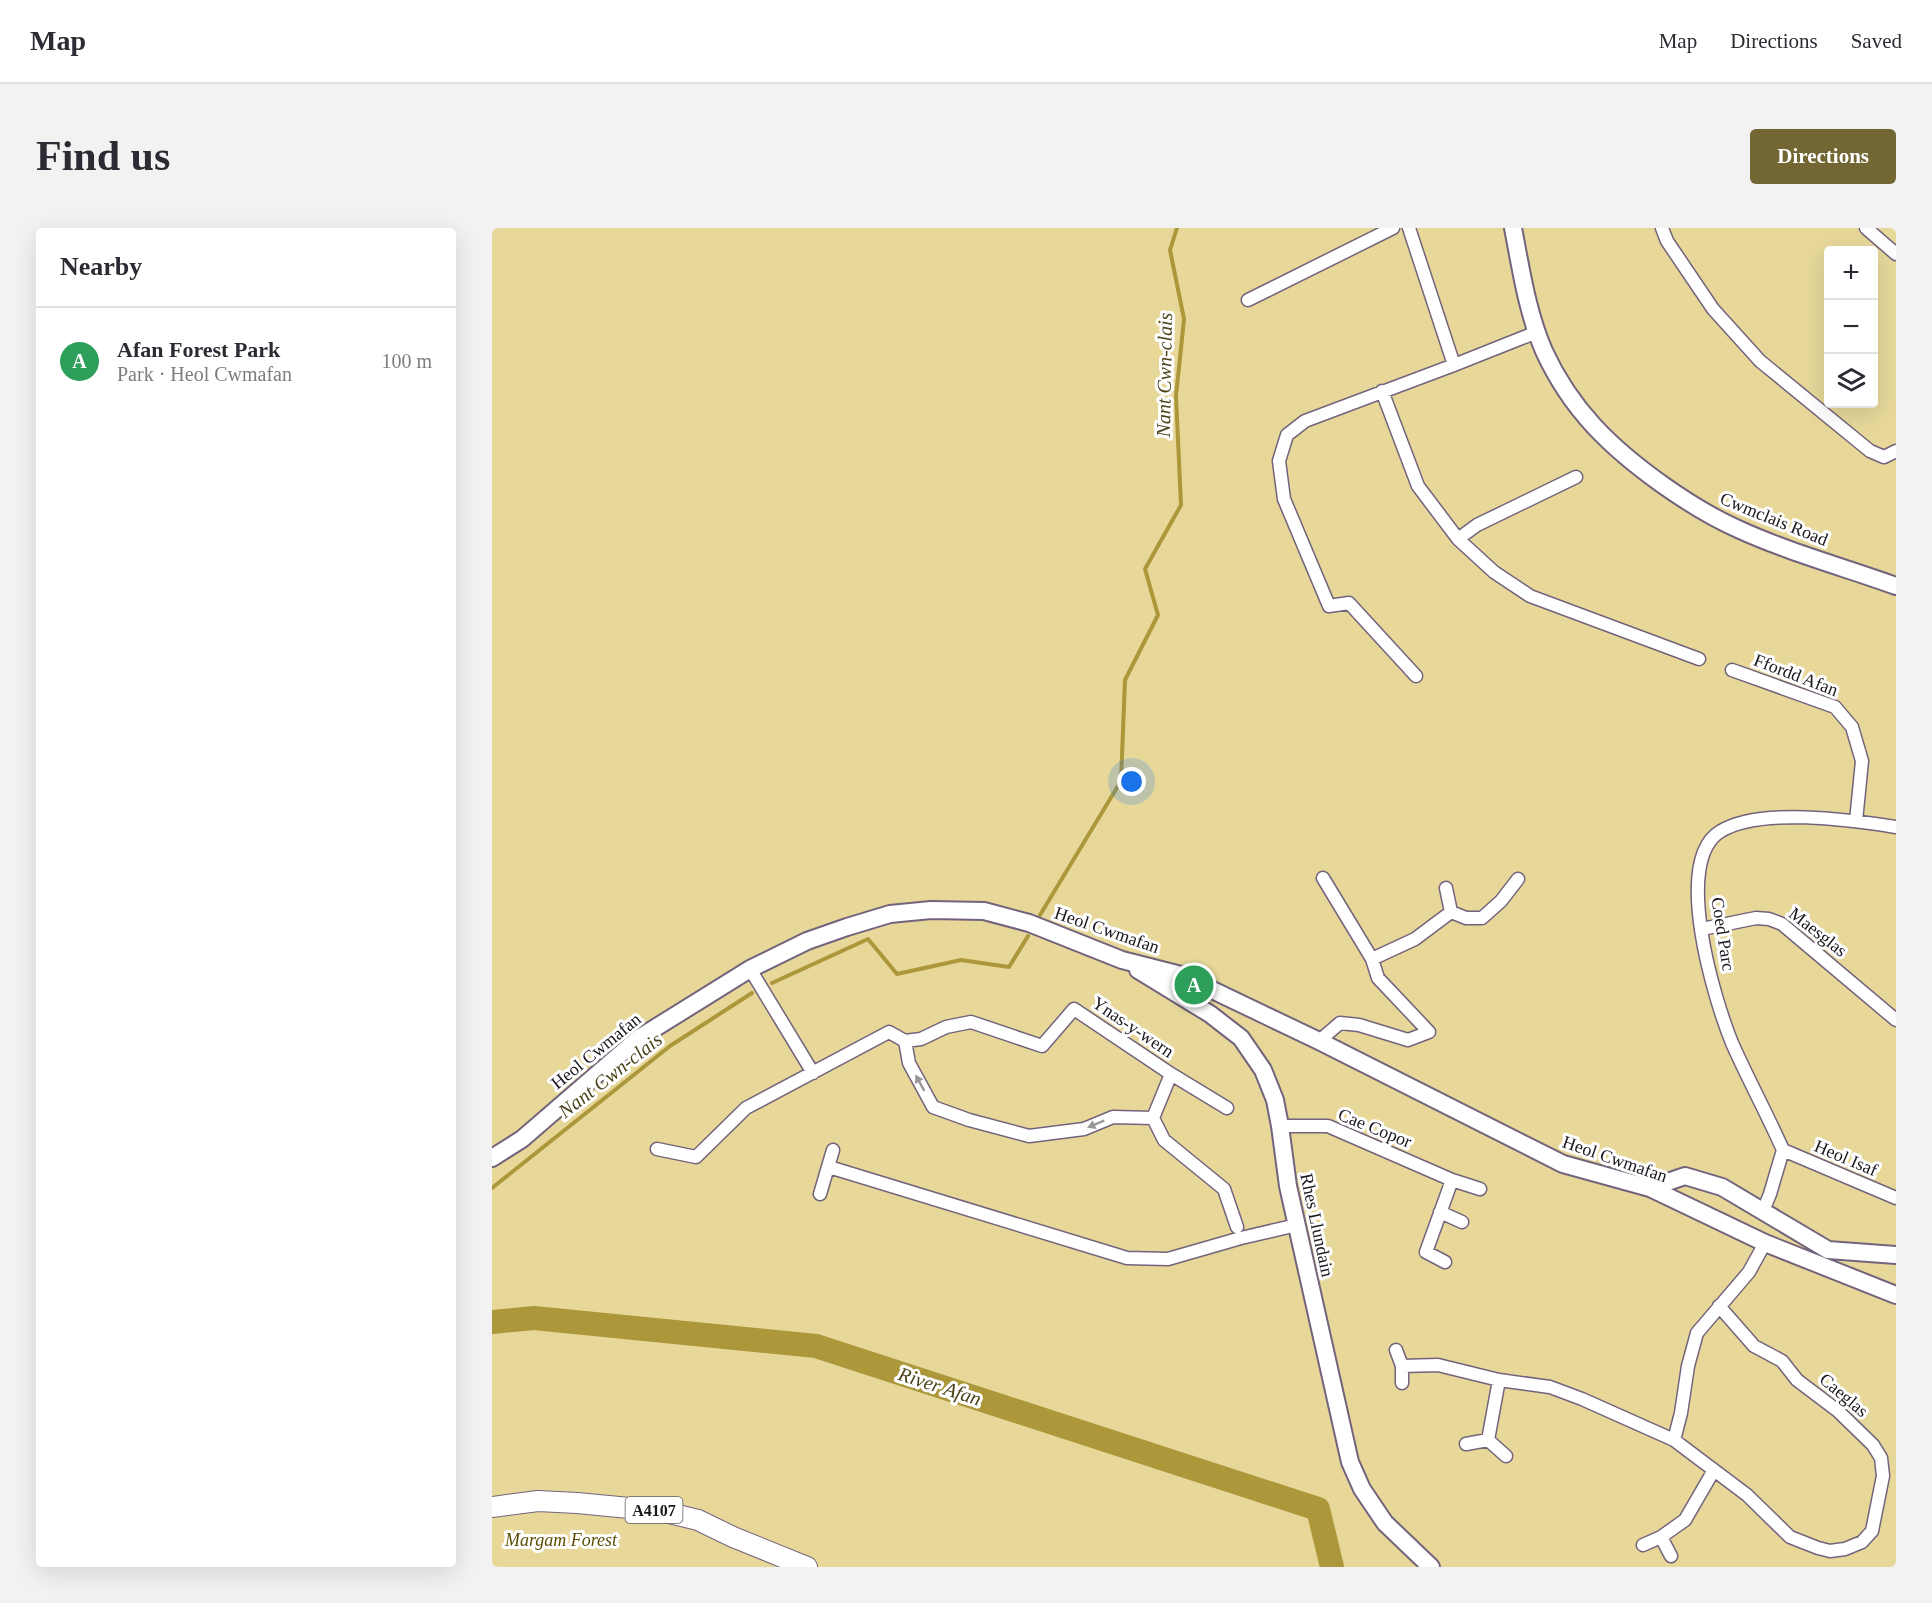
<!DOCTYPE html>
<meta charset="utf-8">
<style>
body{margin:0;font-family:Georgia,serif;background:#f2f2f3;color:#2b2b33}
.controls{position:absolute;right:18px;top:18px;display:grid;overflow:hidden;border-radius:6px;box-shadow:0 6px 24px #0002}
.controls button{width:54px;height:54px;display:grid;place-items:center;padding:0;border:0;border-bottom:2px solid #e1e1e2;background:#fff;color:#2b2b33;font:30px sans-serif}
.you{position:absolute;left:640px;top:554px;width:21px;height:21px;margin:-15px;border:4px solid #fff;border-radius:50%;background:#1a73e8;box-shadow:0 0 0 9px #1a73e833}
.badge{display:grid;place-items:center;width:39px;height:39px;border-radius:50%;background:#726633;color:#fff;font-size:20px;font-weight:700}
.pin{position:absolute;translate:-50% -50%;border:3px solid #fff;box-shadow:0 2px 6px #0006}
.list{margin:0;padding:0;list-style:none}
h2{display:flex;justify-content:space-between;align-items:center;height:78px;margin:0;padding:0 24px;font-size:26px}
h2 small{font-size:20px;font-weight:400;color:#7c7c81}
.list li{display:grid;grid-template-columns:39px 1fr auto;gap:18px;align-items:center;box-sizing:border-box;height:108px;padding:0 24px;border-top:2px solid #e1e1e2}
.list b{display:block;font-size:22px;white-space:nowrap}
.list p{margin:0;font-size:20px;white-space:nowrap;color:#7c7c81}
.list em{font-size:20px;font-style:normal;color:#7c7c81}
.icon{flex:none;width:33px;height:33px;fill:none;stroke:currentColor;stroke-width:2;stroke-linecap:round;stroke-linejoin:round}
.map{position:relative;flex:none;width:1404px;height:1339px;overflow:hidden;border-radius:6px}
header{display:flex;align-items:center;gap:36px;box-sizing:border-box;height:84px;padding:0 30px;background:#fff;border-bottom:2px solid #e1e1e2}
header strong{font-size:28px}
nav{display:flex;gap:33px;margin-inline-start:auto;font-size:21px}
.intro{display:flex;align-items:center;justify-content:space-between;box-sizing:border-box;height:144px;padding:0 36px}
h1{margin:0;font-size:42px}
.button{padding:15px 27px;border-radius:6px;background:#726633;color:#fff;font-size:21px;font-weight:700}
main{display:flex;gap:36px;padding:0 36px}
aside{flex:1;background:#fff;border-radius:6px;box-shadow:0 6px 24px #0002}
.map>svg:first-child{display:block}
.green{fill:#e7d89a;fill-rule:evenodd}
.lines{fill:none;stroke-linecap:round;stroke-linejoin:round}
.stream{stroke:#ac973a;stroke-width:4}
.river{stroke:#ac973a;stroke-width:24}
.street-casing{stroke:#73637c;stroke-width:15}
.secondary-casing{stroke:#73637c;stroke-width:20}
.primary-casing{stroke:#73637c;stroke-width:22}
.street{stroke:#fff;stroke-width:12}
.secondary{stroke:#fff;stroke-width:16}
.primary{stroke:#fff;stroke-width:20}
.oneway{fill:#99969a}
.labels{text-anchor:middle;dominant-baseline:central;stroke-width:6;stroke-linejoin:round;paint-order:stroke}
.shield{fill:#fff;stroke:#605c62;stroke-width:1.5}
.shield-label{font-size:16px;font-weight:bold;fill:#1c161f}
.street-label{font-size:18px;fill:#1c161f;stroke:#fff}
.park-label{font-size:18px;font-style:italic;fill:#5c4e02;stroke:#fff}
.water-label{font-size:20px;font-style:italic;fill:#4d441d;stroke:#fff}
</style>
<header>
<strong>Map</strong>
<nav><a>Map</a><a>Directions</a><a>Saved</a></nav>
</header>
<div class="intro"><h1>Find us</h1><a class="button">Directions</a></div>
<main>
<aside>
<h2>Nearby<small></small></h2>
<ul class="list">
<li><span class="badge" style="background:#2e9e5b">A</span><div><b>Afan Forest Park</b><p>Park · Heol Cwmafan</p></div><em>100 m</em></li>
</ul>
</aside>
<div class="map">
<svg width="1404" height="1339" viewBox="0 0 1404 1339">
<rect width="100%" height="100%" fill="#f5e7fe"/>
<path class="green" d="M 0,0 L 1404,0 L 1404,1339 L 0,1339 ZM 1336,22 L 1382,22 L 1382,176 L 1336,176 Z"/>
<g class="lines">
<path class="stream" d="M 548,687 L 629,553 L 633,452 L 666,387 L 653,341 L 689,277 L 684,168 L 692,91 L 678,22 L 685,0
M 280,755 L 376,711 L 405,746 L 469,732 L 517,739 L 536,708
M 0,960 L 178,818 L 260,765"/>
<path class="river" d="M 0,1094 L 42,1090 L 324,1118 L 826,1281 L 840,1339"/>
<defs>
<path id="street" d="M 917,0 L 962,137
M 1170,0 L 1175,13 L 1221,81 L 1268,133 L 1378,223 L 1392,229 L 1404,223
M 1374,0 L 1404,26
M 756,72 L 901,0
M 890,163 L 926,258 L 966,311 L 1002,344 L 1038,368 L 1207,431
M 966,311 L 985,297 L 1084,249
M 1240,442 L 1343,479 L 1360,499 L 1370,533 L 1364,593
M 924,448 L 857,375 L 837,378 L 792,271 L 787,233 L 795,207 L 813,193 L 962,137 L 1045,104
M 831,650 L 880,731
M 954,660 L 959,684
M 1210,701 L 1264,690 L 1277,691 L 1290,696 L 1404,792
M 258,741 L 321,845
M 413,813 L 417,835 L 441,879 L 477,892 L 537,908 L 592,901 L 621,889 L 661,890
M 827,813 L 848,795 L 867,797 L 916,812 L 937,804 L 886,750 L 880,731 L 923,711 L 959,684 L 974,690 L 990,690 L 1009,673 L 1026,651
M 679,846 L 735,880
M 788,898 L 836,898 L 960,952 L 988,961
M 165,921 L 204,929 L 254,880 L 397,804 L 413,813 L 429,811 L 454,799 L 479,794 L 550,818 L 582,781 L 679,846 L 661,890 L 672,912 L 732,961 L 745,999
M 1291,922 L 1404,970
M 337,939 L 635,1030 L 676,1031 L 749,1010 L 805,997
M 328,966 L 341,922
M 1271,983 L 1278,966 L 1291,922 C 1275,886 1256,851 1240,815 C 1223,773 1179,632 1229,603 C 1268,579 1359,592 1404,599
M 948,984 L 970,994
M 953,1034 L 934,1024 L 960,952
M 904,1122 L 910,1138 L 910,1155
M 910,1138 L 946,1137 L 1007,1152 L 1058,1159 L 1090,1171 L 1182,1212 L 1255,1267 L 1298,1309 L 1326,1320 L 1338,1323 L 1353,1321 L 1370,1314 L 1380,1303 L 1391,1248 L 1389,1230 L 1381,1217 L 1346,1183 L 1305,1152 L 1290,1133 L 1262,1118 L 1227,1078
M 996,1212 L 1007,1152
M 1182,1212 L 1189,1185 L 1196,1138 L 1205,1105 L 1257,1044 L 1273,1015
M 974,1216 L 996,1212 L 1014,1228
M 1169,1309 L 1179,1328
M 1151,1317 L 1169,1309 L 1193,1292 L 1222,1242"/>
<path id="secondary" d="M 1021,0 C 1029,41 1035,84 1052,123 C 1079,182 1119,220 1171,257 C 1195,274 1219,289 1246,301 C 1296,324 1351,339 1404,358
M 646,742 L 718,786 L 749,810 L 771,842 L 783,872 L 788,898 L 796,958 L 858,1234 L 870,1261 L 893,1295 L 939,1339
M 0,930 L 30,911 L 147,810 L 258,741 L 315,713 L 355,699 L 398,686 L 439,682 L 492,683 L 537,695 L 630,732 L 689,747 L 827,813 L 1071,936 L 1158,960 L 1273,1015 L 1404,1067
M 1158,960 L 1193,948 L 1230,959 L 1336,1022 L 1404,1027"/>
<path id="primary" d="M 0,1279 L 46,1273 L 85,1275 L 169,1283 L 206,1292 L 241,1309 L 315,1339"/>
</defs>
<use href="#street" class="street-casing"/>
<use href="#secondary" class="secondary-casing"/>
<use href="#primary" class="primary-casing"/>
<use href="#street" class="street"/>
<use href="#secondary" class="secondary"/>
<use href="#primary" class="primary"/>
</g>
<defs><path id="oneway-solid" d="M-6-.8H1V-3.2L6.5 0L1 3.2V.8H-6Z" transform="scale(1.5)"/></defs>
<g class="oneway">
<use href="#oneway-solid" transform="translate(428 855) rotate(-119)"/>
<use href="#oneway-solid" transform="translate(604 896) rotate(157)"/>
</g>
<g class="labels">
<rect class="shield" x="133.5" y="1269" width="57" height="26" rx="4.5"/>
<g class="shield-label">
<text x="162" y="1282">A4107</text>
</g>
<g class="street-label">
<text transform="translate(1282 291) rotate(22)">Cwmclais Road</text>
<text transform="translate(1304 447) rotate(21)">Ffordd Afan</text>
<text transform="translate(615 702) rotate(19)">Heol Cwmafan</text>
<text transform="translate(1326 704) rotate(38)">Maesglas</text>
<text transform="translate(1231 706) rotate(81)">Coed Parc</text>
<text transform="translate(641 799) rotate(34)">Ynas-y-wern</text>
<text transform="translate(104 823) rotate(-39)">Heol Cwmafan</text>
<text transform="translate(883 900) rotate(22)">Cae Copor</text>
<text transform="translate(1354 930) rotate(23)">Heol Isaf</text>
<text transform="translate(1123 931) rotate(19)">Heol Cwmafan</text>
<text transform="translate(825 997) rotate(78)">Rhes Llundain</text>
<text transform="translate(1352 1167) rotate(40)">Caeglas</text>
</g>
<g class="park-label">
<text x="69" y="1312">Margam Forest</text>
</g>
<g class="water-label">
<text transform="translate(672 147) rotate(-89)">Nant Cwn-clais</text>
<text transform="translate(118 847) rotate(-38)">Nant Cwn-clais</text>
<text transform="translate(448 1158) rotate(18)">River Afan</text>
</g>
</g>
</svg>
<div class="controls">
<button>+</button>
<button>−</button>
<button><svg class="icon" aria-label="layers" viewBox="0 0 24 24"><path d="M12 4l9 5-9 5-9-5zM3 14l9 5 9-5"/></svg></button>
</div>
<div class="you"></div>
<div class="pin badge" style="left:702px;top:757px;background:#2e9e5b">A</div>
</div>
</main>
